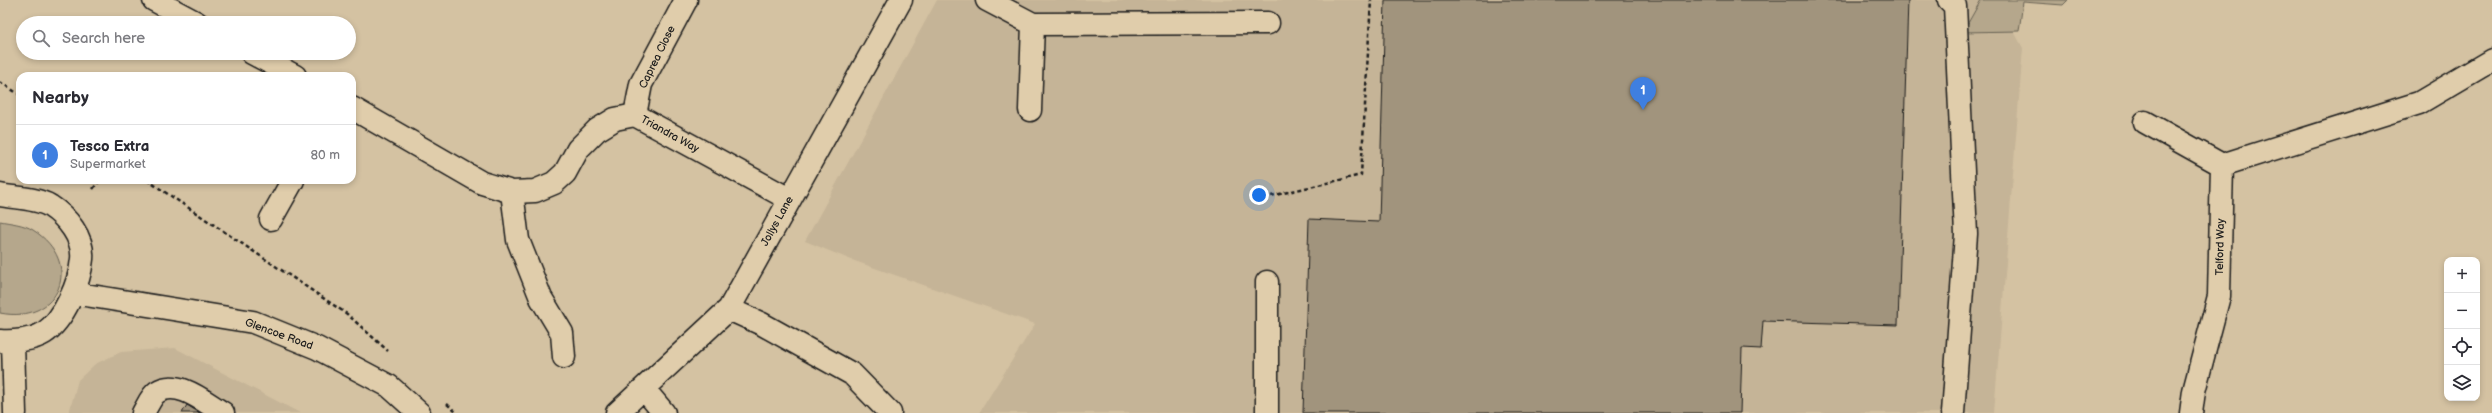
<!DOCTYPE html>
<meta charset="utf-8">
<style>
body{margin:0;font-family:"Balsamiq Sans",sans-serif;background:#f2f2f3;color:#2b2b33}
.controls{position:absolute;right:12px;bottom:12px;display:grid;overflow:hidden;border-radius:8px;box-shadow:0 2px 6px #0003}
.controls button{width:36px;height:36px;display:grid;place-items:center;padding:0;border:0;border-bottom:1px solid #e1e1e2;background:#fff;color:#2b2b33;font:20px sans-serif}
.you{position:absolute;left:1259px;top:195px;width:14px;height:14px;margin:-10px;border:3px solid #fff;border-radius:50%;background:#1a73e8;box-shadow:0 0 0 6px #1a73e833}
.badge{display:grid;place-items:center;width:26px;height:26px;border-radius:50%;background:#ea580c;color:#fff;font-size:13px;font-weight:700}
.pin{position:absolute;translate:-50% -33px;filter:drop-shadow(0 1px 2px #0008)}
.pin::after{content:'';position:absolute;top:21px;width:14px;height:12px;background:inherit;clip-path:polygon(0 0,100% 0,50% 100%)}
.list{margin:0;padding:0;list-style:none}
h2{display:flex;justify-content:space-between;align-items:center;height:52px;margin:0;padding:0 16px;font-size:17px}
h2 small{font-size:13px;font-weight:400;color:#7c7c81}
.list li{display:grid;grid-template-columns:26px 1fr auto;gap:12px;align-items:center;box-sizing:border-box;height:60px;padding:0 16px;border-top:1px solid #e1e1e2}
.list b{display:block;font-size:15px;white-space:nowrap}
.list p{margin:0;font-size:13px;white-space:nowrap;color:#7c7c81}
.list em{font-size:13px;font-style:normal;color:#7c7c81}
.icon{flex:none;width:22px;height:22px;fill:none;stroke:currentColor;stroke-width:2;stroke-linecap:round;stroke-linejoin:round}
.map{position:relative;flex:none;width:2492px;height:413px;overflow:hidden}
.search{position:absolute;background:#fff;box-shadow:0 2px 6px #0003;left:16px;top:16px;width:340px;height:44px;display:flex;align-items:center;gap:10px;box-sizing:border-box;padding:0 14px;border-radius:22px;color:#7c7c81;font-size:15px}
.panel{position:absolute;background:#fff;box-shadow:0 2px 6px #0003;left:16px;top:72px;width:340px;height:112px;border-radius:12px}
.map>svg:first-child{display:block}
.built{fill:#c5b497}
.green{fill:#b5a78c;stroke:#686254}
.building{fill:#a1947d;stroke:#1c1c1c}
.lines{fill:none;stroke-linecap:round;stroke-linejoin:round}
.minor-casing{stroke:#1c1c1c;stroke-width:25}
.path{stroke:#1c1c1c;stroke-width:2.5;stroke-dasharray:4 3;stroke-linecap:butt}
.minor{stroke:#e0cdab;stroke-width:22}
.labels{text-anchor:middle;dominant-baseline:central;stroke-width:3.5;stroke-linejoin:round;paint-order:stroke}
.street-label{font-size:11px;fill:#1c1c1c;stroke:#e0cdab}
</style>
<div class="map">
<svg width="2492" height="413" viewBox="0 0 2492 413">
<rect width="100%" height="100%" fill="#d4c2a2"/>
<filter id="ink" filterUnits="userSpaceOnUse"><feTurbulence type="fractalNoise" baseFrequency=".025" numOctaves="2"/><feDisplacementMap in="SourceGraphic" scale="8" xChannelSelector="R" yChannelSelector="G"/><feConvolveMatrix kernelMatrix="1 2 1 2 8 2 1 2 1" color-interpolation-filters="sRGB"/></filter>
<g filter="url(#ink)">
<path class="built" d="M 937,0 L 1997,0 L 2023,48 L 1994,413 L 979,413 L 1035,324 L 849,259 L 805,241 Z
M 175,348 L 300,413 L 69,413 L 78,380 L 95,364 L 121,352 Z"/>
<path class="green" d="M 1981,0 L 2068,0 L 2063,5 L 2023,2 L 2019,31 L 1963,32 Z
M 0,221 C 10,223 24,224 33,230 C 84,262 61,325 0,313 Z"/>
<path class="building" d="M 1385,0 L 1908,0 L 1898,325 L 1763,321 L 1761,349 L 1742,348 L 1740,413 L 1303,413 L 1309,219 L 1379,222 Z
M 187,405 L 200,413 L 182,413 Z"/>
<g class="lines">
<defs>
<path id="minor" d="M 154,0 L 197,23
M 987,0 L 1033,24 L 1268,23
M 1949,0 L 1955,6 L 1966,234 L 1953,413
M 252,53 L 295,76
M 352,108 L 482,183 L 512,192 L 535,191 L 554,183 L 565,173 L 578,149 L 597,130 L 615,119 L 635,115 L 789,199
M 1030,110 L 1033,24
M 635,115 L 641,84 L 686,0
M 2145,122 L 2222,165 L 2219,296 L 2194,391 L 2191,413
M 2222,165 L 2419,103 L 2492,60
M 512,192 L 518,240 L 541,298 L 562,333 L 564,357
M 0,195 C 15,198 37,198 50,206 C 67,217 84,238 82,259 C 80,282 64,320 44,333 C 33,340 13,342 0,341
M 271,219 L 293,180
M 73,293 L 253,322 L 317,348 L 389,386 L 419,413
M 729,309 L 762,324 L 852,374 L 890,413
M 13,342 L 15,413
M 644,389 L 664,413
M 143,413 C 147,407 151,396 157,392 C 178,378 206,403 223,413
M 617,413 L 729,309 L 901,0
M 1267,413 L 1267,282"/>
</defs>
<use href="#minor" class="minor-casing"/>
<path class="path" d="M 0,82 L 20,95
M 147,180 L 347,314 L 388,351
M 93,189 L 100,180
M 1271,196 L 1361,175 L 1371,0
M 447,404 L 457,413"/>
<use href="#minor" class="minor"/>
</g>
</g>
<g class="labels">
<g class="street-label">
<text transform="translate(657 57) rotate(-64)">Caprea Close</text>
<text transform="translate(670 134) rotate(29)">Triandra Way</text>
<text transform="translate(777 221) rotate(-61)">Jollys Lane</text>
<text transform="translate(2220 247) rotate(-89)">Telford Way</text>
<text transform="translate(279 334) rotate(20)">Glencoe Road</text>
</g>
</g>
</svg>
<div class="controls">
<button>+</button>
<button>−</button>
<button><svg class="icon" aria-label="locate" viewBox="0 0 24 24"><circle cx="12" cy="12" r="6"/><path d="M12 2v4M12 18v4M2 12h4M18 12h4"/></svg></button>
<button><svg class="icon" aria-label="layers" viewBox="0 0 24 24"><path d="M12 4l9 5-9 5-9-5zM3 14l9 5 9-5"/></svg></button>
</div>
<div class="you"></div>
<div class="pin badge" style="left:1643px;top:110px;background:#3f7fe0">1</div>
<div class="search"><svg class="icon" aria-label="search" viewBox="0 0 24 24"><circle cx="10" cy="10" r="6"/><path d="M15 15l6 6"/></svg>Search here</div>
<section class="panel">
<h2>Nearby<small></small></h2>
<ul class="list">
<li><span class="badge" style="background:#3f7fe0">1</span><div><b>Tesco Extra</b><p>Supermarket</p></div><em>80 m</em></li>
</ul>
</section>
</div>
